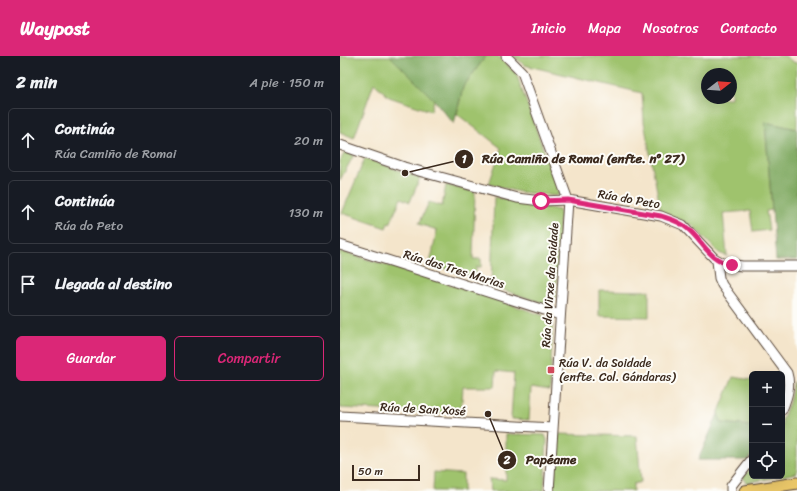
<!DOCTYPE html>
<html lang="es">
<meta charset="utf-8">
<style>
body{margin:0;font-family:Sriracha,sans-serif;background:#242831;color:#f1f3f6}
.controls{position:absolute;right:12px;bottom:12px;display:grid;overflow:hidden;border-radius:6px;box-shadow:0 4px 16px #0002}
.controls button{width:36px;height:36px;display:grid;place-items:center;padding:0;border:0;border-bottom:1px solid #363941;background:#171b24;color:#f1f3f6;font:20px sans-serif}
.compass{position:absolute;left:361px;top:12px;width:36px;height:36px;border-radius:50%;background:#171b24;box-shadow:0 4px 16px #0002;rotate:73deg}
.scale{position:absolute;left:12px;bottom:10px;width:68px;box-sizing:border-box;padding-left:4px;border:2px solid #3b2a1e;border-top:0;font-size:11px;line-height:14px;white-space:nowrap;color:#3b2a1e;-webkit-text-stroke:3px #fdfcf7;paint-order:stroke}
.stop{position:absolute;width:12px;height:12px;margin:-9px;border:3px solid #db2777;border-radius:50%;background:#fff}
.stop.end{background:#db2777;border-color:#fff;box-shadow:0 1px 4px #0008}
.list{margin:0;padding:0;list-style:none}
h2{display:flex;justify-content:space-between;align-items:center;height:52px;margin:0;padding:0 16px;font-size:17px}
h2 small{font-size:13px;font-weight:400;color:#9ea1a6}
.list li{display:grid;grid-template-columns:26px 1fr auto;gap:12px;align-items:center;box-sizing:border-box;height:64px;margin:0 8px 8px;padding:0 8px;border:1px solid #363941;border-radius:6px}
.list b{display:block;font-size:15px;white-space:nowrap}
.list p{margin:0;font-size:13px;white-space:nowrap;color:#9ea1a6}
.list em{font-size:13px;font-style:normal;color:#9ea1a6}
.actions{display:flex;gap:8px;padding:12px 16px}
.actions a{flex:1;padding:9px 0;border:1px solid #db2777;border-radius:6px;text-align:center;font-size:14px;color:#db2777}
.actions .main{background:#db2777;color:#fff}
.icon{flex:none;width:22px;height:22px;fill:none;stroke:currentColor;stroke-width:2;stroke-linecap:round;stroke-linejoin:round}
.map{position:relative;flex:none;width:457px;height:435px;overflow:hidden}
header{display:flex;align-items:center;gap:24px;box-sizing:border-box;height:56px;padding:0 20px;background:#db2777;color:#fff}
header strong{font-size:19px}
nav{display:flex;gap:22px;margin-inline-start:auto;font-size:14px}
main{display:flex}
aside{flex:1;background:#171b24}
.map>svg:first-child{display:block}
.green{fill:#9fc36d;stroke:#6d7646;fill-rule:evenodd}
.forest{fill:#7fa960;stroke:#5d6a3f}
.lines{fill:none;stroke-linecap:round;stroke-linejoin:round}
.minor-casing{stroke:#574638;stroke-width:11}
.major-casing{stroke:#574638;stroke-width:13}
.minor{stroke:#fff;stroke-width:9}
.major{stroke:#eac769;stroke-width:11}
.route{stroke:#db2777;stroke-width:5}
.poi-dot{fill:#d1495b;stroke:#fdfcf7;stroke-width:1.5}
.labels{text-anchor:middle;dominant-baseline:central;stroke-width:4;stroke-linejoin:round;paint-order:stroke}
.street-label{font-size:12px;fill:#3b2a1e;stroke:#fdfcf7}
.poi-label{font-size:12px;fill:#3b2a1e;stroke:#fdfcf7;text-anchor:start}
.leader{fill:none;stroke:#3b2a1e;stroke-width:1.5}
.callout-dot{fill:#3b2a1e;stroke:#fdfcf7;stroke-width:1.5}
.mark-label{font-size:12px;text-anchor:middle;font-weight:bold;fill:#fff}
.callout-label{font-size:13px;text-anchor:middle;font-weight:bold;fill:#3b2a1e;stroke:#fdfcf7;stroke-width:4;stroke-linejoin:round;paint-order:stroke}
</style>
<header>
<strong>Waypost</strong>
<nav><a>Inicio</a><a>Mapa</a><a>Nosotros</a><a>Contacto</a></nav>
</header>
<main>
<aside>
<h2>2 min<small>A pie · 150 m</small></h2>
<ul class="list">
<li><svg class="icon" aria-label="ahead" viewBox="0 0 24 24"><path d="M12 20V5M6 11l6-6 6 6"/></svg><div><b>Continúa</b><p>Rúa Camiño de Romai</p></div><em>20 m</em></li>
<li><svg class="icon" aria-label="ahead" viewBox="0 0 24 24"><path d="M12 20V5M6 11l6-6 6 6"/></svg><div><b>Continúa</b><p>Rúa do Peto</p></div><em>130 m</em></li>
<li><svg class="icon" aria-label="arrive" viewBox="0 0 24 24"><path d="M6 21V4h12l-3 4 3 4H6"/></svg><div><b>Llegada al destino</b></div></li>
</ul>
<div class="actions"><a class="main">Guardar</a><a>Compartir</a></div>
</aside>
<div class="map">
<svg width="457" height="435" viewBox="0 0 457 435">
<rect width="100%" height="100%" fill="#fdfcf7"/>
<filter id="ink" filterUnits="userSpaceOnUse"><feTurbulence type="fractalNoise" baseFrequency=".025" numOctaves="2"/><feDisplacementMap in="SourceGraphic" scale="8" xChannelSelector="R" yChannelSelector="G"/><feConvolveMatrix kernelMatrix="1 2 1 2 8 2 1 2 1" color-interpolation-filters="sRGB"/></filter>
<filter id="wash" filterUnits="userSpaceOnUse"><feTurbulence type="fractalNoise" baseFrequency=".012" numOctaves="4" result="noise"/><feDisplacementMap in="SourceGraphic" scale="16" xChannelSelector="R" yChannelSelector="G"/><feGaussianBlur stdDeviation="0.9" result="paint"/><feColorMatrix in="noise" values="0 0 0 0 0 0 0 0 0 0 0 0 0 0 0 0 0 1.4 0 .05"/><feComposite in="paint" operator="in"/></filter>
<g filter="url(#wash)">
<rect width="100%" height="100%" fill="#f4e5cb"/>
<path class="green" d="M 0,0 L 50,0 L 94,44 L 91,55 L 49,41 L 34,27 L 14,82 L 0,76 Z
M 146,0 L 158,0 L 176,17 L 219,137 L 217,140 L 179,136 L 149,128 L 161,92 L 117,58 L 123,31 Z
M 174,0 L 445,0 L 453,6 L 457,7 L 457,73 L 425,66 L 432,154 L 426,155 L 429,174 L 413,176 L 410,155 L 383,157 L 387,200 L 379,197 L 352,169 L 321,156 L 304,66 L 302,37 L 184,9 ZM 367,18 L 391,18 L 391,42 L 367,42 Z
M 5,96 L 14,99 L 0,124 L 0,105 Z
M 25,102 L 80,122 L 70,146 L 61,142 L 50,168 L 48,167 L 46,172 L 2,157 Z
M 106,129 L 135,136 L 133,203 L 141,203 L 141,211 L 136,211 L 136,222 L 90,208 L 97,174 L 79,168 L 89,146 L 102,150 Z
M 154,141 L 219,154 L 220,157 L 216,241 L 213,246 L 209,249 L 151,230 Z
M 0,195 L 132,235 L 213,263 L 210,335 L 191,332 L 189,364 L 171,363 L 174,317 L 156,315 L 155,331 L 123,331 L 121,358 L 0,352 Z
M 259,234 L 309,235 L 309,261 L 259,260 Z
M 393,321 L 412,324 L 412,370 L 382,367 L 378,358 Z
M 454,325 L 457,328 L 457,417 L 442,420 L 442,364 L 449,347 Z
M 166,378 L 205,379 L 207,384 L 204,435 L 151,435 L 149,423 L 166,424 Z
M 217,378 L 297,380 L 301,426 L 293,428 L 293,435 L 214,435 Z
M 412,411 L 412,420 L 441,420 L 406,427 L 403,421 Z
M 94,416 L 123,418 L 123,435 L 93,435 Z"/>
<path class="forest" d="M 50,0 L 146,0 L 123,31 L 114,68 L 94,44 Z
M 425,66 L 457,73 L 457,204 L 436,204 Z
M 378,358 L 382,367 L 412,370 L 412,398 L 408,404 L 358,404 Z"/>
</g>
<g filter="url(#ink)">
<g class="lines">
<defs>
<path id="minor" d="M 166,0 L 182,16 L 228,144 L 209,435
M 0,89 L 64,111 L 177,142 L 201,145 L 228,144 L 321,160 L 343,169 L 374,202 L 383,207 L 402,210 L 457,210
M 0,189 L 220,259
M 377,205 L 379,222 L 382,229 L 447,317 C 451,330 447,342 442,354
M 0,360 L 213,372
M 391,435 L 391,430 L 412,403"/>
<path id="major" d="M 405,435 L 457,427"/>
</defs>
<use href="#minor" class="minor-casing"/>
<use href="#major" class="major-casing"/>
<use href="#minor" class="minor"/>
<use href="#major" class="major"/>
</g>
</g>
<g class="lines" filter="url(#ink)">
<path class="route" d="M 201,145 L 228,144 L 321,160 C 330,163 339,165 347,172 C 364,186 367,203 392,209"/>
</g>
<rect class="poi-dot" x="207" y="310" width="8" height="8" rx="2"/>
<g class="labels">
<g class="street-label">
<text transform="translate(289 143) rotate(10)">Rúa do Peto</text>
<text transform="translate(114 213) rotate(17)">Rúa das Tres Marias</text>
<text transform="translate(210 229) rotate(-86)">Rúa da Virxe da Soidade</text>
<text transform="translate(83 353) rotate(3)">Rúa de San Xosé</text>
</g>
<g class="poi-label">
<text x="219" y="307">Rúa V. da Soidade<tspan x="219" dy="14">(enfte. Col. Gándaras)</tspan></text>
</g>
</g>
<path class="leader" d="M65 117L124 103M148 358L167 404"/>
<g class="callout-dot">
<circle cx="65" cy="117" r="4"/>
<circle cx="148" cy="358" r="4"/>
<circle cx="124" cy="103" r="10"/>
<circle cx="167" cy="404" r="10"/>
</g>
<g class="mark-label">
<text x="124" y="107">1</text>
<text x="167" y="408">2</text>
</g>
<g class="callout-label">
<text x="243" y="107">Rúa Camiño de Romai (enfte. nº 27)</text>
<text x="211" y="408">Papéame</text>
</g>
</svg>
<div class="controls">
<button>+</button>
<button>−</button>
<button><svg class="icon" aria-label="locate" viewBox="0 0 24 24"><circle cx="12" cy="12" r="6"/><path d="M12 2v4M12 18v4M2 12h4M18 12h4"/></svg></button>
</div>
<svg class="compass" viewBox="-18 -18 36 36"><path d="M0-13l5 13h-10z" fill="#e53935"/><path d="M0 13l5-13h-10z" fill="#9ea1a6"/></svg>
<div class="scale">50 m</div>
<div class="stop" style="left:201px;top:145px"></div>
<div class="stop end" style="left:392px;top:209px"></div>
</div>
</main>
